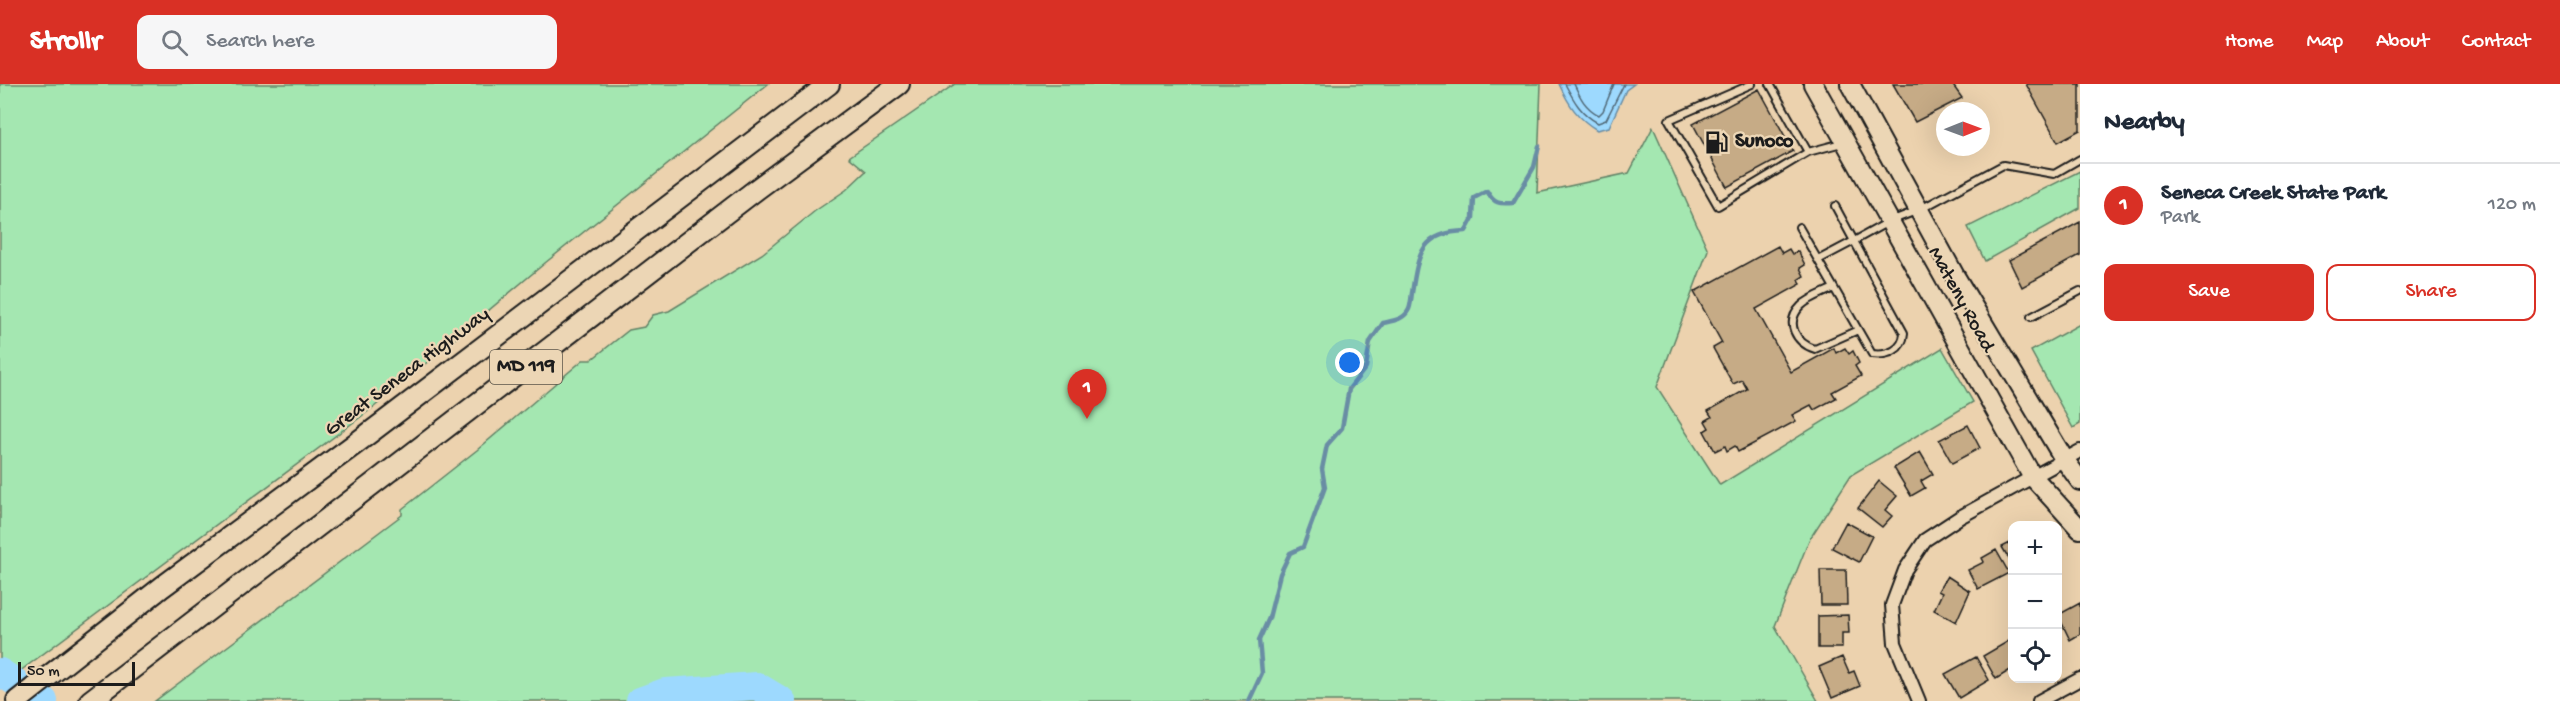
<!DOCTYPE html>
<meta charset="utf-8">
<style>
body{margin:0;font-family:"Gochi Hand",sans-serif;background:#f6f6f7;color:#1f2937}
.controls{position:absolute;right:18px;bottom:18px;display:grid;overflow:hidden;border-radius:12px;box-shadow:0 6px 24px #0002}
.controls button{width:54px;height:54px;display:grid;place-items:center;padding:0;border:0;border-bottom:2px solid #e0e1e3;background:#fff;color:#1f2937;font:30px sans-serif}
.compass{position:absolute;left:1936px;top:18px;width:54px;height:54px;border-radius:50%;background:#fff;box-shadow:0 6px 24px #0002;rotate:89deg}
.scale{position:absolute;left:18px;bottom:15px;width:117px;box-sizing:border-box;padding-left:6px;border:3px solid #1c1c1c;border-top:0;font-size:16px;line-height:21px;white-space:nowrap;color:#1c1c1c;-webkit-text-stroke:4px #ecd6b5;paint-order:stroke}
.you{position:absolute;left:1350px;top:279px;width:21px;height:21px;margin:-15px;border:4px solid #fff;border-radius:50%;background:#1a73e8;box-shadow:0 0 0 9px #1a73e833}
.badge{display:grid;place-items:center;width:39px;height:39px;border-radius:50%;background:#d93025;color:#fff;font-size:20px;font-weight:700}
.pin{position:absolute;translate:-50% -50px;filter:drop-shadow(0 2px 3px #0008)}
.pin::after{content:'';position:absolute;top:32px;width:21px;height:18px;background:inherit;clip-path:polygon(0 0,100% 0,50% 100%)}
.list{margin:0;padding:0;list-style:none}
h2{display:flex;justify-content:space-between;align-items:center;height:78px;margin:0;padding:0 24px;font-size:26px}
h2 small{font-size:20px;font-weight:400;color:#747a83}
.list li{display:grid;grid-template-columns:39px 1fr auto;gap:18px;align-items:center;box-sizing:border-box;height:84px;padding:0 24px;border-top:2px solid #e0e1e3}
.list b{display:block;font-size:22px;white-space:nowrap}
.list p{margin:0;font-size:20px;white-space:nowrap;color:#747a83}
.list em{font-size:20px;font-style:normal;color:#747a83}
.actions{display:flex;gap:12px;padding:18px 24px}
.actions a{flex:1;padding:14px 0;border:2px solid #d93025;border-radius:12px;text-align:center;font-size:21px;color:#d93025}
.actions .main{background:#d93025;color:#fff}
.icon{flex:none;width:33px;height:33px;fill:none;stroke:currentColor;stroke-width:2;stroke-linecap:round;stroke-linejoin:round}
.map{position:relative;flex:none;width:2080px;height:617px;overflow:hidden}
header{display:flex;align-items:center;gap:36px;box-sizing:border-box;height:84px;padding:0 30px;background:#d93025;color:#fff}
header strong{font-size:28px}
nav{display:flex;gap:33px;margin-inline-start:auto;font-size:21px}
.search{width:420px;height:54px;background:#f6f6f7;display:flex;align-items:center;gap:15px;box-sizing:border-box;padding:0 21px;border-radius:12px;color:#747a83;font-size:22px}
main{display:flex}
aside{flex:1;background:#fff}
.map>svg:first-child{display:block}
.green{fill:#a4e7b1;stroke:#608266;stroke-width:1.5}
.water{fill:#9dd9fe;stroke:#698da4;stroke-width:1.5}
.lines{fill:none;stroke-linecap:round;stroke-linejoin:round}
.shore{stroke:#506876;stroke-width:1.5}
.stream{stroke:#698da4;stroke-width:4.5}
.river{stroke:#9dd9fe;stroke-width:28}
.building{fill:#c6ab86;stroke:#1c1c1c;stroke-width:1.5}
.lane-casing{stroke:#1c1c1c;stroke-width:10}
.street-casing{stroke:#1c1c1c;stroke-width:16}
.secondary-casing{stroke:#1c1c1c;stroke-width:22}
.primary-casing{stroke:#1c1c1c;stroke-width:24}
.lane{stroke:#ecd6b5;stroke-width:6}
.street{stroke:#ecd6b5;stroke-width:12}
.secondary{stroke:#ecd6b5;stroke-width:18}
.primary{stroke:#ecd6b5;stroke-width:20}
.labels{text-anchor:middle;dominant-baseline:central;stroke-width:4.5;stroke-linejoin:round;paint-order:stroke}
.shield{fill:#ecd6b5;stroke:#5a544a;stroke-width:1.5}
.shield-label{font-size:20px;font-weight:bold;fill:#1c1c1c}
.poi-label{font-size:21px;font-weight:bold;fill:#1c1c1c;stroke:#ecd6b5;text-anchor:start}
.street-label{font-size:21px;fill:#1c1c1c;stroke:#ecd6b5}
</style>
<header>
<strong>Strollr</strong>
<div class="search"><svg class="icon" aria-label="search" viewBox="0 0 24 24"><circle cx="10" cy="10" r="6"/><path d="M15 15l6 6"/></svg>Search here</div>
<nav><a>Home</a><a>Map</a><a>About</a><a>Contact</a></nav>
</header>
<main>
<div class="map">
<svg width="2080" height="617" viewBox="0 0 2080 617">
<rect width="100%" height="100%" fill="#ecd2ae"/>
<filter id="ink" filterUnits="userSpaceOnUse"><feTurbulence type="fractalNoise" baseFrequency=".0167" numOctaves="2"/><feDisplacementMap in="SourceGraphic" scale="12" xChannelSelector="R" yChannelSelector="G"/><feConvolveMatrix kernelMatrix="1 2 1 2 8 2 1 2 1" color-interpolation-filters="sRGB"/></filter>
<g filter="url(#ink)">
<path class="green" d="M 0,0 L 768,0 L 545,179 L 374,323 L 0,602 Z
M 955,0 L 1541,0 L 1537,109 L 1629,89 L 1653,43 L 1708,166 L 1657,303 L 1720,401 L 1942,264 L 1973,318 L 1851,391 L 1809,456 L 1775,542 L 1818,617 L 155,617 L 402,431 L 402,425 L 477,366 L 583,276 L 591,276 L 629,246 L 644,243 L 653,231 L 669,227 L 762,170 L 815,127 L 846,106 L 866,87 L 849,73 Z
M 2080,87 L 2080,124 L 1985,177 L 1968,143 Z
M 2080,240 L 2080,340 L 2073,344 L 2031,267 Z"/>
<path class="water" d="M 1559,0 L 1634,0 L 1626,6 L 1609,43 L 1597,46 C 1577,34 1569,21 1559,0 Z"/>
<g class="lines">
<path class="shore" d="M 1565,0 C 1574,17 1581,30 1598,39 L 1606,36 L 1624,0
M 1574,0 C 1580,13 1585,24 1599,31 L 1603,27 L 1614,0"/>
<path class="stream" d="M 1249,617 L 1262,589 L 1259,556 L 1269,534 L 1280,490 L 1290,469 L 1303,463 L 1325,403 L 1322,385 L 1327,361 L 1342,344 L 1349,305 L 1366,283 L 1370,258 L 1383,239 C 1392,237 1403,236 1408,227 C 1411,223 1411,214 1412,209 C 1418,170 1421,148 1466,147 L 1473,134 L 1474,114 L 1487,107 C 1494,120 1499,120 1513,119 L 1534,83 L 1539,62"/>
<path class="river" d="M 0,588 L 44,617
M 640,617 L 665,608 L 757,602 L 782,617"/>
</g>
<path class="building" d="M 1893,0 L 1952,0 L 1962,14 L 1915,38 Z
M 2026,0 L 2080,0 L 2080,46 L 2058,58 Z
M 1759,5 L 1793,67 L 1727,103 L 1693,40 Z
M 2080,138 L 2080,171 L 2022,203 L 2009,176 Z
M 1778,162 L 1782,169 L 1789,165 L 1792,170 L 1798,167 L 1805,181 L 1800,184 L 1804,192 L 1799,195 L 1801,200 L 1756,225 L 1791,288 L 1834,264 L 1836,269 L 1845,264 L 1849,270 L 1853,267 L 1859,279 L 1855,282 L 1861,292 L 1832,308 L 1836,314 L 1814,326 L 1811,321 L 1792,331 L 1796,337 L 1738,368 L 1735,362 L 1727,367 L 1725,362 L 1715,367 L 1704,347 L 1709,344 L 1705,337 L 1712,333 L 1708,327 L 1747,305 L 1742,296 L 1733,300 L 1713,264 L 1722,259 L 1694,208 Z
M 1968,341 L 1980,364 L 1952,379 L 1939,356 Z
M 1920,368 L 1933,390 L 1921,397 L 1925,404 L 1911,412 L 1894,384 Z
M 1879,397 L 1897,412 L 1885,426 L 1892,432 L 1882,443 L 1858,424 Z
M 1846,438 L 1872,452 L 1859,478 L 1832,464 Z
M 2012,458 L 2012,480 L 2002,463 Z
M 1996,466 L 2009,489 L 1978,505 L 1968,486 L 1984,478 L 1982,474 Z
M 1820,486 L 1846,486 L 1847,521 L 1821,521 Z
M 1947,492 L 1970,507 L 1956,538 L 1934,526 L 1942,509 L 1938,507 Z
M 2080,519 L 2080,550 L 2070,556 L 2058,531 Z
M 1848,531 L 1849,549 L 1842,549 L 1842,564 L 1818,564 L 1818,532 Z
M 2012,555 L 2012,585 L 1996,595 L 1983,572 Z
M 1842,573 L 1849,589 L 1854,587 L 1860,602 L 1832,614 L 1819,583 Z
M 1976,573 L 1989,596 L 1959,614 L 1945,590 Z"/>
<g class="lines">
<defs>
<path id="lane" d="M 1752,0 L 1669,36 L 1718,122 L 1808,68
M 1770,0 L 1808,68 L 1842,59
M 1799,143 L 1872,270 C 1888,272 1903,266 1904,249 L 1854,157 L 1890,137 L 1919,126 L 2003,81 L 2054,90 L 2080,75
M 1818,176 L 1854,157 L 1835,122
M 1834,204 C 1824,209 1809,214 1801,222 C 1784,239 1796,259 1815,265 L 1858,246
M 2031,233 L 2080,207"/>
<path id="street" d="M 1919,617 L 1895,559 L 1892,521 L 1905,486 L 1925,456 L 1960,433 L 2080,367
M 2039,617 L 2080,595"/>
<path id="secondary" d="M 1813,0 L 2032,392 L 2080,445
M 1850,0 L 1955,192 L 2064,375 L 2080,397"/>
<path id="primary" d="M 17,617 L 162,503 L 355,360 L 829,0
M 90,617 L 757,105 L 899,0"/>
</defs>
<use href="#lane" class="lane-casing"/>
<use href="#street" class="street-casing"/>
<use href="#secondary" class="secondary-casing"/>
<use href="#primary" class="primary-casing"/>
<use href="#lane" class="lane"/>
<use href="#street" class="street"/>
<use href="#secondary" class="secondary"/>
<use href="#primary" class="primary"/>
</g>
</g>
<defs>
<symbol id="fuel-bare" viewBox="-9 -9 18 18"><path d="M-5.5-6h7V0h2V4h1.3V-2.5L3-4.5l.8-.8L6-3V5H2.5V1h-1V6h-7ZM-4.2-4.7v3.2H.2V-4.7Z" fill="#1c1c1c" stroke="#ecd6b5" stroke-width="2.5" paint-order="stroke"/></symbol>
</defs>
<g fill-rule="evenodd">
<use href="#fuel-bare" x="1700" y="42" width="33" height="33"/>
</g>
<g class="labels">
<rect class="shield" x="490" y="266" width="72" height="34" rx="4.5"/>
<g class="shield-label">
<text x="526" y="283">MD 119</text>
</g>
<g class="poi-label">
<text x="1735" y="58">Sunoco</text>
</g>
<g class="street-label">
<text transform="translate(1960 216) rotate(61)">Mateny Road</text>
<text transform="translate(408 289) rotate(-37)">Great Seneca Highway</text>
</g>
</g>
</svg>
<div class="controls">
<button>+</button>
<button>−</button>
<button><svg class="icon" aria-label="locate" viewBox="0 0 24 24"><circle cx="12" cy="12" r="6"/><path d="M12 2v4M12 18v4M2 12h4M18 12h4"/></svg></button>
</div>
<svg class="compass" viewBox="-18 -18 36 36"><path d="M0-13l5 13h-10z" fill="#e53935"/><path d="M0 13l5-13h-10z" fill="#747a83"/></svg>
<div class="scale">50 m</div>
<div class="you"></div>
<div class="pin badge" style="left:1087px;top:335px">1</div>
</div>
<aside>
<h2>Nearby<small></small></h2>
<ul class="list">
<li><span class="badge">1</span><div><b>Seneca Creek State Park</b><p>Park</p></div><em>120 m</em></li>
</ul>
<div class="actions"><a class="main">Save</a><a>Share</a></div>
</aside>
</main>
